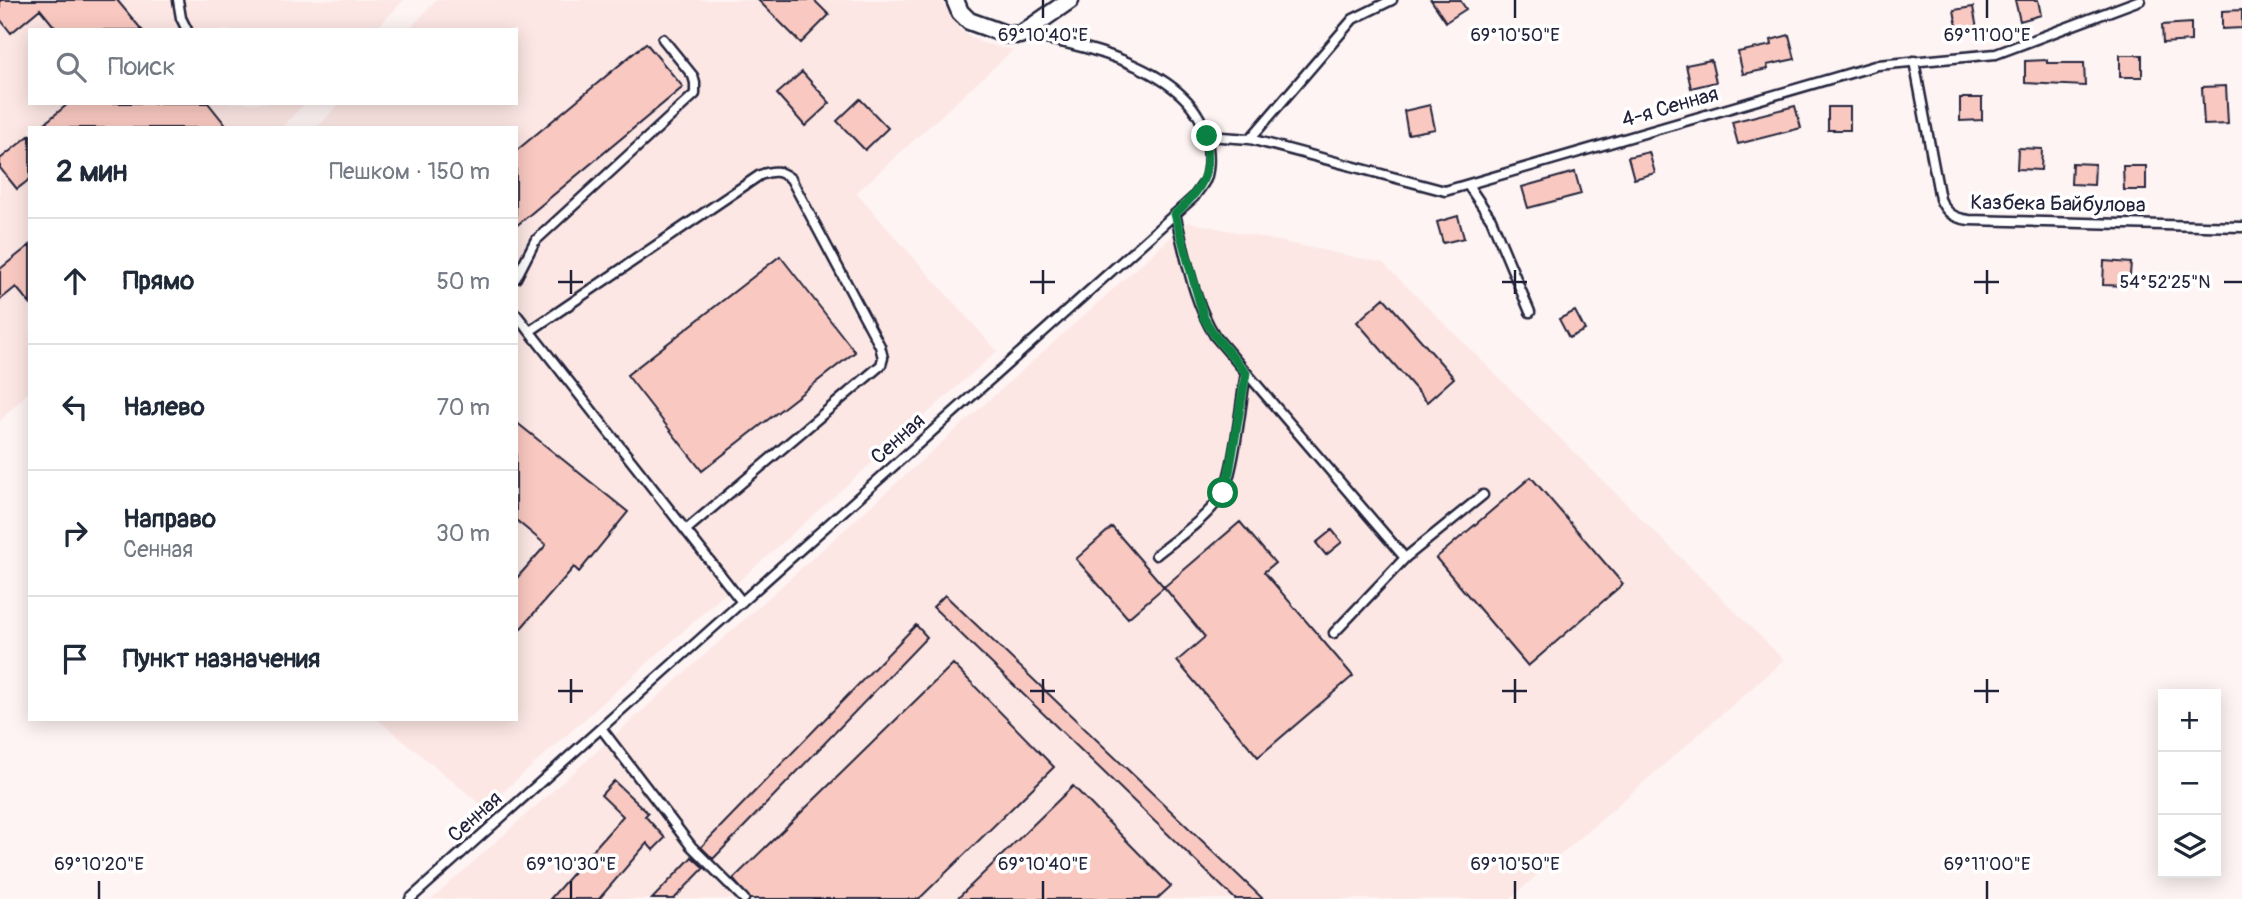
<!DOCTYPE html>
<html lang="ru">
<meta charset="utf-8">
<style>
body{margin:0;font-family:Pangolin,sans-serif;background:#f2f2f3;color:#1f2937}
.controls{position:absolute;right:21px;bottom:21px;display:grid;overflow:hidden;border-radius:0px;box-shadow:0 4px 18px #0003}
.controls button{width:63px;height:63px;display:grid;place-items:center;padding:0;border:0;border-bottom:2px solid #e0e1e3;background:#fff;color:#1f2937;font:35px sans-serif}
.stop{position:absolute;width:21px;height:21px;margin:-16px;border:5px solid #0b8043;border-radius:50%;background:#fff}
.stop.end{background:#0b8043;border-color:#fff;box-shadow:0 2px 7px #0008}
.list{margin:0;padding:0;list-style:none}
h2{display:flex;justify-content:space-between;align-items:center;height:91px;margin:0;padding:0 28px;font-size:30px}
h2 small{font-size:23px;font-weight:400;color:#747a83}
.list li{display:grid;grid-template-columns:46px 1fr auto;gap:21px;align-items:center;box-sizing:border-box;height:126px;padding:0 28px;border-top:2px solid #e0e1e3}
.list b{display:block;font-size:26px;white-space:nowrap}
.list p{margin:0;font-size:23px;white-space:nowrap;color:#747a83}
.list em{font-size:23px;font-style:normal;color:#747a83}
.icon{flex:none;width:38px;height:38px;fill:none;stroke:currentColor;stroke-width:2;stroke-linecap:round;stroke-linejoin:round}
.map{position:relative;flex:none;width:2242px;height:899px;overflow:hidden}
.search{position:absolute;background:#fff;box-shadow:0 4px 18px #0003;left:28px;top:28px;width:490px;height:77px;display:flex;align-items:center;gap:18px;box-sizing:border-box;padding:0 24px;border-radius:0px;color:#747a83;font-size:26px}
.panel{position:absolute;background:#fff;box-shadow:0 4px 18px #0003;left:28px;top:126px;width:490px;height:595px;border-radius:0px}
.map>svg:first-child{display:block}
.built{fill:#fce7e4}
.building{fill:#f9c9c1;stroke:#22223b;stroke-width:2}
.lines{fill:none;stroke-linecap:round;stroke-linejoin:round}
.lane-casing{stroke:#22223b;stroke-width:13}
.street-casing{stroke:#22223b;stroke-width:21}
.lane{stroke:#fff;stroke-width:8}
.street{stroke:#fff;stroke-width:16}
.route{stroke:#0b8043;stroke-width:9}
.ticks{fill:none;stroke:#22223b;stroke-width:2.5}
.labels{text-anchor:middle;dominant-baseline:central;stroke-width:7;stroke-linejoin:round;paint-order:stroke}
.street-label{font-size:21px;fill:#22223b;stroke:#fff}
.ticks-label{font-size:18px;text-anchor:middle;fill:#22223b;stroke:#fff;stroke-width:7;stroke-linejoin:round;paint-order:stroke}
</style>
<div class="map">
<svg width="2242" height="899" viewBox="0 0 2242 899">
<rect width="100%" height="100%" fill="#fef4f3"/>
<filter id="ink" filterUnits="userSpaceOnUse"><feTurbulence type="fractalNoise" baseFrequency=".0143" numOctaves="2"/><feDisplacementMap in="SourceGraphic" scale="14" xChannelSelector="R" yChannelSelector="G"/><feConvolveMatrix kernelMatrix="1 2 1 2 8 2 1 2 1" color-interpolation-filters="sRGB"/></filter>
<g filter="url(#ink)">
<path class="built" d="M 0,0 L 404,0 L 375,30 L 30,30 L 30,103 L 305,103 L 281,128 L 30,128 L 30,390 L 0,421 Z
M 436,0 L 941,0 L 960,30 L 982,43 L 1013,50 L 856,193 L 997,351 L 485,808 L 377,719 L 516,719 L 516,128 L 317,128 L 340,103 L 516,103 L 516,30 L 409,30 Z
M 1188,222 L 1383,263 L 1784,660 L 1510,899 L 432,899 Z"/>
<path class="building" d="M 0,0 L 117,0 L 142,30 L 57,30 L 40,9 L 11,33 L 0,19 Z
M 758,0 L 814,0 L 829,15 L 801,43 Z
M 1431,0 L 1460,0 L 1466,9 L 1446,22 Z
M 2015,0 L 2038,0 L 2041,15 L 2020,21 Z
M 1973,7 L 1977,29 L 1958,32 L 1954,10 Z
M 2242,10 L 2242,28 L 2222,29 L 2222,11 Z
M 2191,23 L 2191,41 L 2163,43 L 2162,25 Z
M 1789,35 L 1795,59 L 1767,65 L 1768,69 L 1743,74 L 1738,52 L 1772,45 L 1771,40 Z
M 646,43 L 683,87 L 516,226 L 516,151 Z
M 2120,55 L 2142,55 L 2142,77 L 2120,77 Z
M 1711,60 L 1716,82 L 1691,88 L 1686,65 Z
M 2047,60 L 2047,63 L 2084,63 L 2085,86 L 2025,83 L 2025,61 Z
M 802,72 L 830,103 L 805,126 L 777,94 Z
M 2226,86 L 2228,124 L 2204,125 L 2202,87 Z
M 1960,98 L 1982,98 L 1982,120 L 1960,121 Z
M 860,99 L 888,128 L 865,150 L 837,121 Z
M 69,103 L 208,103 L 228,128 L 39,128 Z
M 1430,105 L 1435,129 L 1408,134 L 1404,111 Z
M 1795,106 L 1801,128 L 1738,144 L 1732,122 Z
M 1828,107 L 1850,107 L 1850,130 L 1828,130 Z
M 30,135 L 30,179 L 17,189 L 0,168 L 0,159 Z
M 2018,148 L 2042,149 L 2041,170 L 2017,169 Z
M 1649,152 L 1655,173 L 1634,179 L 1628,157 Z
M 2072,163 L 2095,164 L 2094,185 L 2071,184 Z
M 2123,166 L 2146,166 L 2146,190 L 2124,190 Z
M 1575,172 L 1581,194 L 1528,208 L 1522,187 Z
M 1458,216 L 1464,238 L 1443,243 L 1437,222 Z
M 30,245 L 30,304 L 16,287 L 0,300 L 0,269 Z
M 780,256 L 855,352 L 702,471 L 627,375 Z
M 2104,261 L 2131,263 L 2129,286 L 2103,285 Z
M 1384,298 L 1454,378 L 1427,402 L 1357,322 Z
M 1575,311 L 1585,330 L 1569,338 L 1559,319 Z
M 516,422 L 628,512 L 579,572 L 574,567 L 516,634 L 516,579 L 546,545 L 516,520 Z
M 1531,477 L 1623,584 L 1528,666 L 1436,558 Z
M 1240,522 L 1275,563 L 1264,572 L 1353,676 L 1258,757 L 1177,661 L 1205,637 L 1164,587 Z
M 1112,527 L 1164,587 L 1128,618 L 1076,559 Z
M 1332,530 L 1342,542 L 1326,555 L 1316,543 Z
M 945,595 L 1263,899 L 1235,899 L 933,607 Z
M 916,625 L 927,637 L 713,859 L 701,847 Z
M 953,664 L 1054,767 L 919,899 L 750,899 L 733,879 Z
M 614,781 L 648,813 L 645,816 L 665,838 L 653,850 L 647,843 L 599,899 L 550,899 L 623,816 L 601,795 Z
M 1073,786 L 1171,886 L 1157,899 L 957,899 Z
M 692,857 L 704,868 L 674,899 L 652,899 Z"/>
<g class="lines">
<defs>
<path id="lane" d="M 178,0 L 181,18 L 187,30
M 1914,61 L 1940,199 C 1946,213 1954,218 1969,220 L 2242,227
M 1207,136 L 1250,139 L 1445,191 L 1878,65 L 1996,54 L 2140,0
M 1250,139 L 1353,19 L 1392,0
M 1468,185 L 1491,219 L 1530,312
M 1175,214 C 1186,255 1192,299 1215,336 L 1405,558 L 1334,633
M 516,278 L 535,241 L 695,94 L 695,83 L 693,76 L 663,39
M 516,314 L 742,602
M 530,331 L 760,175 C 773,170 780,170 791,179 L 880,346 L 883,358 L 881,365 L 686,530
M 1156,555 C 1178,537 1205,520 1221,496 C 1234,477 1241,400 1246,373
M 1405,558 L 1483,495
M 601,728 L 691,846 L 744,899
M 410,899 L 1194,197 C 1198,191 1203,185 1206,179 C 1209,170 1209,156 1208,147 C 1202,71 1083,44 1023,35"/>
<path id="street" d="M 955,0 L 960,12 L 969,21 L 1005,34 L 1020,35 L 1070,0"/>
</defs>
<use href="#lane" class="lane-casing"/>
<use href="#street" class="street-casing"/>
<use href="#lane" class="lane"/>
<use href="#street" class="street"/>
</g>
</g>
<g class="lines" filter="url(#ink)">
<path class="route" d="M 1207,136 C 1210,175 1204,188 1175,214 L 1204,318 L 1215,336 L 1246,373 L 1229,473 L 1223,493"/>
</g>
<path class="ticks" d="M 1043,0 L 1043,18M 1515,0 L 1515,18M 1987,0 L 1987,18M 571,270 L 571,294M 1043,270 L 1043,294M 1515,270 L 1515,294M 1987,270 L 1987,294M 558,282 L 583,282M 1030,282 L 1055,282M 1502,282 L 1527,282M 1974,282 L 1999,282M 2224,282 L 2242,282M 571,679 L 571,703M 1043,679 L 1043,703M 1515,679 L 1515,703M 1987,679 L 1987,703M 558,691 L 583,691M 1030,691 L 1055,691M 1502,691 L 1527,691M 1974,691 L 1999,691M 99,881 L 99,899M 571,881 L 571,899M 1043,881 L 1043,899M 1515,881 L 1515,899M 1987,881 L 1987,899"/>
<g class="labels">
<g class="street-label">
<text transform="translate(1670 107) rotate(-16)">4-я Сенная</text>
<text transform="translate(2058 204) rotate(1)">Казбека Байбулова</text>
<text transform="translate(898 439) rotate(-42)">Сенная</text>
<text transform="translate(475 817) rotate(-42)">Сенная</text>
</g>
</g>
<g class="ticks-label">
<text x="1043" y="41">69°10'40"E</text>
<text x="1515" y="41">69°10'50"E</text>
<text x="1987" y="41">69°11'00"E</text>
<text x="2165" y="288">54°52'25"N</text>
<text x="99" y="870">69°10'20"E</text>
<text x="571" y="870">69°10'30"E</text>
<text x="1043" y="870">69°10'40"E</text>
<text x="1515" y="870">69°10'50"E</text>
<text x="1987" y="870">69°11'00"E</text>
</g>
</svg>
<div class="controls">
<button>+</button>
<button>−</button>
<button><svg class="icon" aria-label="layers" viewBox="0 0 24 24"><path d="M12 4l9 5-9 5-9-5zM3 14l9 5 9-5"/></svg></button>
</div>
<div class="stop" style="left:1223px;top:493px"></div>
<div class="stop end" style="left:1207px;top:136px"></div>
<div class="search"><svg class="icon" aria-label="search" viewBox="0 0 24 24"><circle cx="10" cy="10" r="6"/><path d="M15 15l6 6"/></svg>Поиск</div>
<section class="panel">
<h2>2 мин<small>Пешком · 150 m</small></h2>
<ul class="list">
<li><svg class="icon" aria-label="ahead" viewBox="0 0 24 24"><path d="M12 20V5M6 11l6-6 6 6"/></svg><div><b>Прямо</b></div><em>50 m</em></li>
<li><svg class="icon" aria-label="left" viewBox="0 0 24 24"><path d="M17 20v-9H6M10 6l-5 5 5 5"/></svg><div><b>Налево</b></div><em>70 m</em></li>
<li><svg class="icon" aria-label="right" viewBox="0 0 24 24"><path d="M7 20v-9h11M14 6l5 5-5 5"/></svg><div><b>Направо</b><p>Сенная</p></div><em>30 m</em></li>
<li><svg class="icon" aria-label="arrive" viewBox="0 0 24 24"><path d="M6 21V4h12l-3 4 3 4H6"/></svg><div><b>Пункт назначения</b></div></li>
</ul>
</section>
</div>
